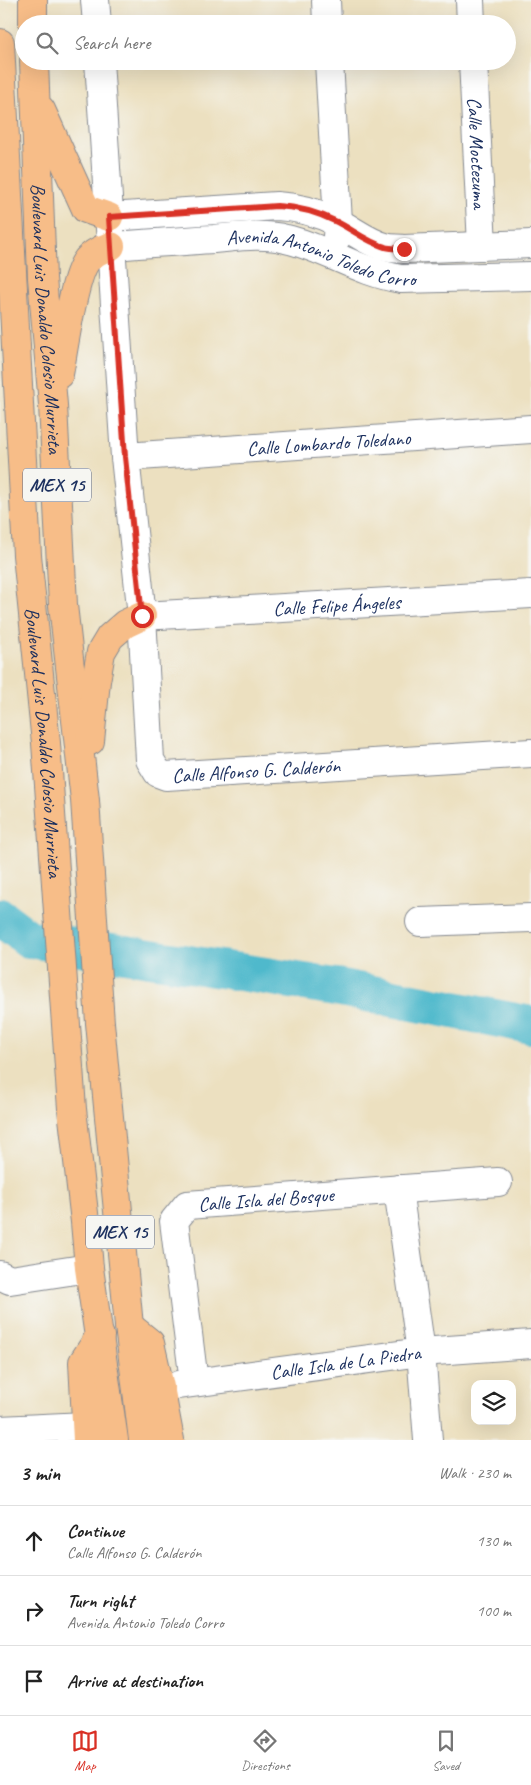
<!DOCTYPE html>
<meta charset="utf-8">
<style>
body{margin:0;font-family:Caveat,sans-serif;background:#f2f2f2;color:#222}
.controls{position:absolute;right:15px;bottom:15px;display:grid;overflow:hidden;border-radius:10px;box-shadow:0 5px 20px #0002}
.controls button{width:45px;height:45px;display:grid;place-items:center;padding:0;border:0;border-bottom:1px solid #e0e0e0;background:#fff;color:#222;font:25px sans-serif}
.stop{position:absolute;width:15px;height:15px;margin:-11px;border:4px solid #d93025;border-radius:50%;background:#fff}
.stop.end{background:#d93025;border-color:#fff;box-shadow:0 1px 5px #0008}
.list{margin:0;padding:0;list-style:none}
h2{display:flex;justify-content:space-between;align-items:center;height:65px;margin:0;padding:0 20px;font-size:21px}
h2 small{font-size:16px;font-weight:400;color:#767676}
.list li{display:grid;grid-template-columns:32px 1fr auto;gap:15px;align-items:center;box-sizing:border-box;height:70px;padding:0 20px;border-top:1px solid #e0e0e0}
.list b{display:block;font-size:19px;white-space:nowrap}
.list p{margin:0;font-size:16px;white-space:nowrap;color:#767676}
.list em{font-size:16px;font-style:normal;color:#767676}
.icon{flex:none;width:28px;height:28px;fill:none;stroke:currentColor;stroke-width:2;stroke-linecap:round;stroke-linejoin:round}
.map{position:relative;flex:none;width:531px;height:1440px;overflow:hidden}
.search{position:absolute;background:#fff;box-shadow:0 5px 20px #0002;left:15px;right:15px;top:15px;height:55px;display:flex;align-items:center;gap:12px;box-sizing:border-box;padding:0 18px;border-radius:28px;color:#767676;font-size:19px}
.sheet{height:275px;background:#fff}
nav{display:flex;justify-content:space-around;align-items:center;box-sizing:border-box;height:70px;border-top:1px solid #e0e0e0;background:#fff;font-size:14px;color:#767676}
nav a{display:grid;justify-items:center;gap:2px}
nav .on{color:#d93025}
.map>svg:first-child{display:block}
.lines{fill:none;stroke-linecap:round;stroke-linejoin:round}
.river{stroke:#4fb9cc;stroke-width:38}
.minor-casing{stroke:#84888f;stroke-width:30}
.highway-casing{stroke:#84888f;stroke-width:30}
.minor{stroke:#fff;stroke-width:28}
.highway{stroke:#f7bd88;stroke-width:28}
.route{stroke:#d93025;stroke-width:6}
.labels{text-anchor:middle;dominant-baseline:central;stroke-width:4;stroke-linejoin:round;paint-order:stroke}
.shield{fill:#f6f6f2;stroke:#5d6b8a;stroke-width:1}
.shield-label{font-size:19px;font-weight:bold;fill:#1b2f5e}
.street-label{font-size:20px;fill:#1b2f5e;stroke:#f6f6f2}
</style>
<div class="map">
<svg width="531" height="1440" viewBox="0 0 531 1440">
<rect width="100%" height="100%" fill="#f6f6f2"/>
<filter id="ink" filterUnits="userSpaceOnUse"><feTurbulence type="fractalNoise" baseFrequency=".02" numOctaves="2"/><feDisplacementMap in="SourceGraphic" scale="10" xChannelSelector="R" yChannelSelector="G"/><feConvolveMatrix kernelMatrix="1 2 1 2 8 2 1 2 1" color-interpolation-filters="sRGB"/></filter>
<filter id="wash" filterUnits="userSpaceOnUse"><feTurbulence type="fractalNoise" baseFrequency=".0096" numOctaves="4" result="noise"/><feDisplacementMap in="SourceGraphic" scale="20" xChannelSelector="R" yChannelSelector="G"/><feGaussianBlur stdDeviation="1.12" result="paint"/><feColorMatrix in="noise" values="0 0 0 0 0 0 0 0 0 0 0 0 0 0 0 0 0 1.4 0 .05"/><feComposite in="paint" operator="in"/></filter>
<g filter="url(#wash)">
<rect width="100%" height="100%" fill="#ece0c0"/>
<g class="lines">
<path class="river" d="M 0,917 L 29,939 L 336,987 L 531,1025"/>
</g>
</g>
<g filter="url(#ink)">
<g class="lines">
<defs>
<g id="minor">
<path d="M 95,0 L 97,24"/>
<path d="M 326,0 L 327,24"/>
<path d="M 470,0 L 471,24"/>
<path id="s1" d="M 99,61 L 125,457 L 142,616 L 150,760 L 158,773 L 166,776 L 531,753"/>
<path d="M 329,61 L 338,222 L 337,237"/>
<path id="s2" d="M 473,61 L 482,246"/>
<path d="M 109,217 L 277,206 C 299,207 317,212 337,222 C 353,230 367,242 385,247 C 391,249 398,248 404,249 L 531,244"/>
<path id="s3" d="M 111,246 C 145,244 179,241 214,239 C 237,237 263,233 286,239 C 326,248 358,272 401,279 L 531,276"/>
<path id="s4" d="M 125,457 L 531,429"/>
<path id="s5" d="M 142,616 L 531,594"/>
<path d="M 420,922 L 531,918"/>
<path d="M 398,1189 L 421,1352 L 428,1440"/>
<path d="M 0,1275 L 10,1280 L 89,1268"/>
<path id="s6" d="M 194,1382 L 174,1221 L 187,1205 L 498,1182"/>
<path id="s7" d="M 178,1385 L 421,1352 L 531,1344"/>
<path d="M 0,1430 L 86,1426"/>
</g>
<g id="highway">
<path d="M 33,0 L 33,24"/>
<path id="s8" d="M 0,43 L 27,555 L 46,743 L 72,1109 L 85,1222 L 89,1268 L 114,1440"/>
<path id="s9" d="M 34,61 L 42,278 L 53,405 L 63,605 L 85,800 L 100,1023 L 129,1326 L 143,1440"/>
<path d="M 41,110 L 86,209 L 109,217"/>
<path d="M 59,374 C 64,349 73,277 87,260 C 94,252 102,249 111,246"/>
<path d="M 90,741 L 96,681 L 101,652 L 110,637 L 125,624 L 142,616"/>
<path d="M 129,1326 L 150,1343 L 160,1387 L 170,1440"/>
<path d="M 87,1440 L 83,1362 L 100,1336"/>
</g>
</defs>
<use href="#minor" class="minor-casing"/>
<use href="#highway" class="highway-casing"/>
<use href="#minor" class="minor"/>
<use href="#highway" class="highway"/>
</g>
</g>
<g class="lines" filter="url(#ink)">
<path class="route" d="M 142,616 L 125,457 L 109,217 L 277,206 C 299,207 317,212 337,222 C 353,230 367,242 385,247 C 391,249 398,248 404,249"/>
</g>
<g class="labels">
<g class="shield">
<rect x="23" y="468.5" width="68" height="33" rx="4"/>
<rect x="86" y="1215.5" width="68" height="33" rx="4"/>
</g>
<g class="shield-label">
<text x="57" y="485">MEX 15</text>
<text x="120" y="1232">MEX 15</text>
</g>
<g class="street-label">
<text stroke="none"><textPath href="#s2" startOffset="92">Calle Moctezuma</textPath></text>
<text stroke="none"><textPath href="#s3" startOffset="214">Avenida Antonio Toledo Corro</textPath></text>
<text stroke="none"><textPath href="#s9" startOffset="258">Boulevard Luis Donaldo Colosio Murrieta</textPath></text>
<text stroke="none"><textPath href="#s4" startOffset="204">Calle Lombardo Toledano</textPath></text>
<text stroke="none"><textPath href="#s5" startOffset="195">Calle Felipe Ángeles</textPath></text>
<text stroke="none"><textPath href="#s8" startOffset="701">Boulevard Luis Donaldo Colosio Murrieta</textPath></text>
<text stroke="none"><textPath href="#s1" startOffset="815">Calle Alfonso G. Calderón</textPath></text>
<text stroke="none"><textPath href="#s6" startOffset="262">Calle Isla del Bosque</textPath></text>
<text stroke="none"><textPath href="#s7" startOffset="169">Calle Isla de La Piedra</textPath></text>
</g>
</g>
</svg>
<div class="controls">
<button><svg class="icon" aria-label="layers" viewBox="0 0 24 24"><path d="M12 4l9 5-9 5-9-5zM3 14l9 5 9-5"/></svg></button>
</div>
<div class="stop" style="left:142px;top:616px"></div>
<div class="stop end" style="left:404px;top:249px"></div>
<div class="search"><svg class="icon" aria-label="search" viewBox="0 0 24 24"><circle cx="10" cy="10" r="6"/><path d="M15 15l6 6"/></svg>Search here</div>
</div>
<section class="sheet">
<h2>3 min<small>Walk · 230 m</small></h2>
<ul class="list">
<li><svg class="icon" aria-label="ahead" viewBox="0 0 24 24"><path d="M12 20V5M6 11l6-6 6 6"/></svg><div><b>Continue</b><p>Calle Alfonso G. Calderón</p></div><em>130 m</em></li>
<li><svg class="icon" aria-label="right" viewBox="0 0 24 24"><path d="M7 20v-9h11M14 6l5 5-5 5"/></svg><div><b>Turn right</b><p>Avenida Antonio Toledo Corro</p></div><em>100 m</em></li>
<li><svg class="icon" aria-label="arrive" viewBox="0 0 24 24"><path d="M6 21V4h12l-3 4 3 4H6"/></svg><div><b>Arrive at destination</b></div></li>
</ul>
</section>
<nav>
<a class="on"><svg class="icon" aria-label="map" viewBox="0 0 24 24"><path d="M3 6l6-2 6 2 6-2v14l-6 2-6-2-6 2zM9 4v14M15 6v14"/></svg>Map</a>
<a><svg class="icon" aria-label="directions" viewBox="0 0 24 24"><path d="M12 3l9 9-9 9-9-9zM9 14v-3h6M13 9l2 2-2 2"/></svg>Directions</a>
<a><svg class="icon" aria-label="saved" viewBox="0 0 24 24"><path d="M7 4h10v16l-5-4-5 4z"/></svg>Saved</a>
</nav>
